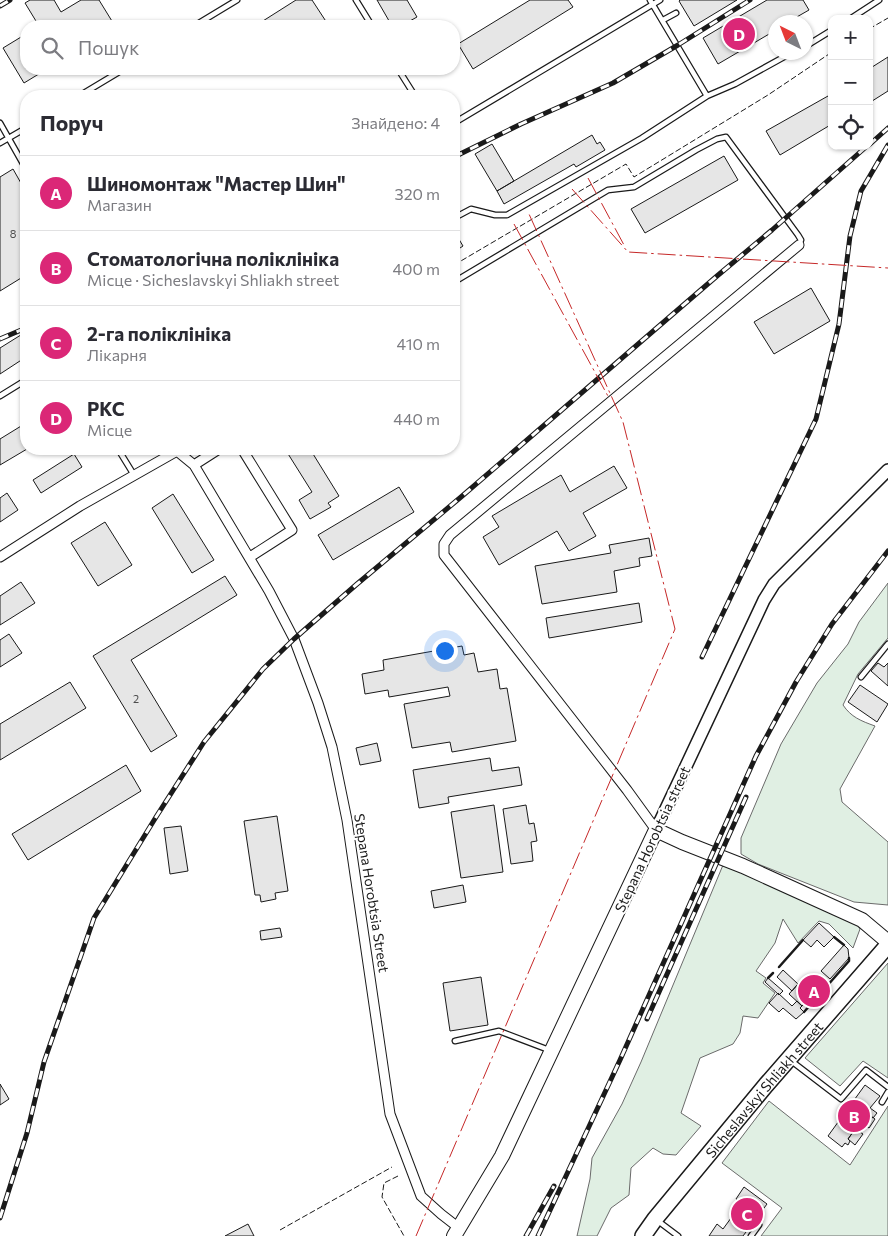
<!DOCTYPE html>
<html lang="uk">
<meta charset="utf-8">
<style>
body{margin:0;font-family:Commissioner,sans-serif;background:#f7f7f7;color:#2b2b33}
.controls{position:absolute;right:15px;top:15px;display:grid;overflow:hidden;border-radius:10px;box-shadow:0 1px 4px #0004}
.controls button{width:45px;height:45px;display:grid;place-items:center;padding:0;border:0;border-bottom:1px solid #e1e1e2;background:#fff;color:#2b2b33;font:25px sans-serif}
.compass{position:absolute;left:768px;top:15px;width:45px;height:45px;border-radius:50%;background:#fff;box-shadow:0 1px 4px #0004;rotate:318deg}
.you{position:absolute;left:444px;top:650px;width:18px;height:18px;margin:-12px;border:4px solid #fff;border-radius:50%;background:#1a73e8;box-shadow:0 0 0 8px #1a73e833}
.badge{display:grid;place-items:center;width:32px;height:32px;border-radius:50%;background:#db2777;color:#fff;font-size:16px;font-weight:700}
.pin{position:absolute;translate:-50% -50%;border:2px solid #fff;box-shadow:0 1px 5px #0006}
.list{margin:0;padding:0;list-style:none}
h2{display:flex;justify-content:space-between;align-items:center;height:65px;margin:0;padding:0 20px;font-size:21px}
h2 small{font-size:16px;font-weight:400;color:#7c7c81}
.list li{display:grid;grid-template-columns:32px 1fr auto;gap:15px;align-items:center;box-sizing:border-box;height:75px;padding:0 20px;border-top:1px solid #e1e1e2}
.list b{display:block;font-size:19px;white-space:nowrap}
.list p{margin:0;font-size:16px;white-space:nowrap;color:#7c7c81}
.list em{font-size:16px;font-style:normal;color:#7c7c81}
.icon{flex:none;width:28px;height:28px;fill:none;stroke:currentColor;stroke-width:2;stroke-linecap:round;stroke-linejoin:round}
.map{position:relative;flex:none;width:888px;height:1236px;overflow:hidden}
.search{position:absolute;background:#fff;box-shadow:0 1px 4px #0004;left:20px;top:20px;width:440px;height:55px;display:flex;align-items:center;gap:12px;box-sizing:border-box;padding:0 18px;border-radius:20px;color:#7c7c81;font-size:19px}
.panel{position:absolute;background:#fff;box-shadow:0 1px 4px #0004;left:20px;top:90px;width:440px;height:365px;border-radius:20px}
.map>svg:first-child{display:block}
.green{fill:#e0efe3;stroke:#6a6a6a}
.building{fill:#e6e6e6;stroke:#1a1a1a}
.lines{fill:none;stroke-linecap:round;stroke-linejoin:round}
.service-casing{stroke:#1a1a1a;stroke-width:7}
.minor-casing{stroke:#1a1a1a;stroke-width:11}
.tertiary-casing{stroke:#1a1a1a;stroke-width:14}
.secondary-casing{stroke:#1a1a1a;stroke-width:16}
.primary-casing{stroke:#1a1a1a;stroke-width:18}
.service{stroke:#fff;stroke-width:4.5}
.minor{stroke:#fff;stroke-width:9}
.tertiary{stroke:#fff;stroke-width:11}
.secondary{stroke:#fff;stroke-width:14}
.primary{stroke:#fff;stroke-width:15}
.rail-casing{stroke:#1a1a1a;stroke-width:5}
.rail{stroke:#fff;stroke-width:3;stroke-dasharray:9;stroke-linecap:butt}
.fence{stroke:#1a1a1a;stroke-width:1;stroke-dasharray:6 2.5;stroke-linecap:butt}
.wall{stroke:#1a1a1a;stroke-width:2.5}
.power{stroke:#c62828;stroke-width:1;stroke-dasharray:18 4 2.5 4;stroke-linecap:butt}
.labels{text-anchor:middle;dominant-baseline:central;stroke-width:4;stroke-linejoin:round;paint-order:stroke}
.number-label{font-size:11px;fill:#4d4d4d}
.street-label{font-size:14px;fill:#1a1a1a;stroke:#fff}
</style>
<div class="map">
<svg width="888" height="1236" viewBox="0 0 888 1236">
<rect width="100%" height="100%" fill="#fff"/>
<path class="green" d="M 888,583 L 888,638 L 858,674 L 843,705 C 851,717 861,721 875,726 L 840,789 L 842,802 L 888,842 L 888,905 L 854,902 L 758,864 L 741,854 L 741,838 L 781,744 L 817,683 L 848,644 L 859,622 Z
M 723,865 L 854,921 L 860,929 L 853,948 L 829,924 L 819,921 L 798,943 L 783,919 L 775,943 L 756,971 L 766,978 L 763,983 L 775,993 L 758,1018 L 743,1016 L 740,1033 L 733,1044 L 700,1058 L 681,1113 L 701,1126 L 676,1155 L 663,1154 L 653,1148 L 631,1168 L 629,1195 L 611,1208 L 597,1236 L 577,1236 L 590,1179 L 592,1158 L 622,1104 L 641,1062 Z
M 888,963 L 888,1078 L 863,1061 L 840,1086 L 805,1058 Z
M 769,1101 L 850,1165 L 888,1106 L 888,1236 L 761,1236 L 782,1208 L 722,1163 Z"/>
<path class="building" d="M 30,0 L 54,0 L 61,12 L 81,0 L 99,0 L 115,26 L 39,26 L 25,3 Z
M 296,0 L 312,0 L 329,26 L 255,26 Z
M 377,0 L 407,0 L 417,17 L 408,22 L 411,26 L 392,26 Z
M 530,0 L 568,0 L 573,7 L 473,69 L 458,44 Z
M 680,0 L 737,0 L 694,26 L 679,1 Z
M 767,0 L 803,0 L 809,10 L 788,22 L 776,22 L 776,30 L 718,64 L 703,38 Z
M 26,34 L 26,69 L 47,69 L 24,83 L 3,48 Z
M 888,57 L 888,91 L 869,103 L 869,69 Z
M 828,96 L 832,102 L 832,124 L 780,155 L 766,131 Z
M 592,135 L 597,144 L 600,142 L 605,150 L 576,167 L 574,164 L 504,204 L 497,191 Z
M 492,144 L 514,181 L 497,191 L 475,154 Z
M 724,156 L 738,180 L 645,233 L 631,209 Z
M 13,169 L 26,192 L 26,275 L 0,291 L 0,177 Z
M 454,231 L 463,246 L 454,252 Z
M 811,288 L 830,321 L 774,354 L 754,322 Z
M 24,333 L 26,335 L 26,357 L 0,374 L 0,348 Z
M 26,423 L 27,449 L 0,465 L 0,439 Z
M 285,449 L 310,449 L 339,496 L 328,503 L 331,507 L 310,519 L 299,500 L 312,492 Z
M 74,454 L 82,467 L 41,493 L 33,480 Z
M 614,466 L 627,488 L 583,513 L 596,536 L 569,551 L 557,531 L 499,565 L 483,537 L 499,527 L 492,516 L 561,475 L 570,492 Z
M 399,487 L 414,512 L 333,560 L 318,535 Z
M 7,493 L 18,510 L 0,522 L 0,498 Z
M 173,494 L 214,560 L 192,573 L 152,508 Z
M 105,522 L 132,565 L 98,586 L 71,543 Z
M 649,538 L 652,556 L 639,558 L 640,566 L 614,571 L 617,592 L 542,604 L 535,566 L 611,553 L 609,545 Z
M 225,576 L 237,595 L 131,660 L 177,736 L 151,752 L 93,656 Z
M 21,582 L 35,603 L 0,625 L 0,596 Z
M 639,603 L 642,622 L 549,638 L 546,618 Z
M 9,634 L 22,653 L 0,667 L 0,640 Z
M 462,646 L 464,655 L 474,653 L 478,672 L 497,669 L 500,689 L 507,688 L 516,741 L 452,752 L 450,742 L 412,748 L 404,704 L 450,696 L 448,687 L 389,697 L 388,690 L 365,694 L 362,674 L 384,670 L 383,660 Z
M 878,663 L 884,667 L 888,663 L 888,686 L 871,671 Z
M 70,682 L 86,708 L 0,760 L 0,724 Z
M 860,685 L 888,704 L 877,722 L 848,702 Z
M 377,743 L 381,761 L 360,765 L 356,748 Z
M 490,758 L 492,771 L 519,767 L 522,785 L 448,797 L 449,803 L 419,808 L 413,770 Z
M 126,765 L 141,791 L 28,860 L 12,834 Z
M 494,805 L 503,872 L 461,878 L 451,812 Z
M 526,805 L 529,824 L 534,823 L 537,841 L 531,842 L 533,861 L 511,864 L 503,809 Z
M 277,816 L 288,891 L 275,893 L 276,899 L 261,902 L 260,895 L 255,895 L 244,821 Z
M 181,826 L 188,871 L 170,874 L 164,828 Z
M 463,885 L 466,902 L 434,908 L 431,891 Z
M 819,923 L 834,937 L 824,947 L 817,940 L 811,947 L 803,940 Z
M 280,928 L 282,937 L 261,940 L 260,931 Z
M 844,945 L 848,949 L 849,958 L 830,979 L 821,971 Z
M 783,970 L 798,984 L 792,991 L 777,977 Z
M 481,977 L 488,1025 L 450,1031 L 443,983 Z
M 768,978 L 783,991 L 779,995 L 765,982 Z
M 798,984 L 811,996 L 802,1006 L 789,994 Z
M 778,993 L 792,1006 L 797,1001 L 802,1006 L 800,1008 L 804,1012 L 796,1019 L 783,1008 L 779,1012 L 769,1003 Z
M 0,1084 L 9,1099 L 0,1105 Z
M 865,1085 L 880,1096 L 870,1108 L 877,1113 L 873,1118 L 867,1113 L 848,1139 L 850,1141 L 848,1145 L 845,1143 L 842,1147 L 828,1136 Z
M 867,1113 L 875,1119 L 869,1128 L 860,1122 Z
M 855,1129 L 863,1134 L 855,1145 L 848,1139 Z
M 744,1187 L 767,1204 L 743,1236 L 709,1236 L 717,1224 L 723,1229 L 742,1203 L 736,1199 Z
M 248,1224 L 254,1236 L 225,1236 Z"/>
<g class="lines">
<defs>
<path id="service" d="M 356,0 L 372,26
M 850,19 L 879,0
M 663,20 L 676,13
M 194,26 L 237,0
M 806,46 L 832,30
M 398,69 L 415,96
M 79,96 L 124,69
M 707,96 L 735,84 L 793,52
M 0,123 L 26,169
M 454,123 L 660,0
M 0,143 L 26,128
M 454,218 L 471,209 L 495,215 L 507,215 L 642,138 L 707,96 L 650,0
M 454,282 L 608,190 L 634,187 L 696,150 L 717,139 L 726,137 L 798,235 L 801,240 L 799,245
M 0,396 L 26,380
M 118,449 L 134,475
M 861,677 L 888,644
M 455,1041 L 499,1031 L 549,1050
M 790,1060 L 841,1099 L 866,1070 L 888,1087
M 882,1102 L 888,1092
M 658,1221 L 678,1236
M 751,1236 L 759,1225"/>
<path id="minor" d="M 219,449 L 194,465 L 269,591 L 294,639 L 318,703 L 332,747 L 347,820 L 390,1114 L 421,1196 L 441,1214 L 459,1228
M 242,449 L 292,530 L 250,557
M 0,557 L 80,506 L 177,451 L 194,465
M 656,830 L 627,790 L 444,555 L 444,544 L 450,535 L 799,245"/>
<path id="tertiary" d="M 656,830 L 764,600 L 774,584 L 888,470"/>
<path id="secondary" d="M 454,1236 L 502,1156 L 656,830 L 682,842 L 743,866 L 862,920 L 888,942"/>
<g id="primary">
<path id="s1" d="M 643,1236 L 655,1219 L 766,1085 L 888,945"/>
</g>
</defs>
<use href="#service" class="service-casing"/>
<use href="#minor" class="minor-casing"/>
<use href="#tertiary" class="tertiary-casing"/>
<use href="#secondary" class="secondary-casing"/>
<use href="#primary" class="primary-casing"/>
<use href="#service" class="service"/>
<use href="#minor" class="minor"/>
<use href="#tertiary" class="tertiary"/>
<use href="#secondary" class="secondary"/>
<use href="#primary" class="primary"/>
<defs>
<path id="rail" d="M 0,6 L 10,0
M 869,145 L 888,128
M 454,157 L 521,124 L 613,83 L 678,45 L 750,0
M 0,339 L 26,328
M 702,657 L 816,419 L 839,324 L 850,236 L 861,191 L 888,145
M 647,1019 L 746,797
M 0,1218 L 27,1133 L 44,1062 L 94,918 L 156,817 L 204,742 L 263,669 L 294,639 L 357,584 L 461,497 L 717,276 L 772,230 L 867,146
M 526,1236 L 554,1186
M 538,1236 L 620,1060 L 756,756 L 796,682 L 832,624 L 888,551"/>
</defs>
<use href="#rail" class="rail-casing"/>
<use href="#rail" class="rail"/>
<path class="fence" d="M 869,29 L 888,18
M 454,265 L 626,164 L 634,177 L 768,95 L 832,52
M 398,1176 L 384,1183 L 382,1197 L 404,1236
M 280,1230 L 392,1167"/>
<path class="wall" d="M 834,937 L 844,945
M 779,967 L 803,940
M 768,978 L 773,973
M 804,1012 L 849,961 L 849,958"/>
<path class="power" d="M 588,178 L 624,245
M 572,189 L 628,252 L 888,268
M 514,224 L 609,398
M 416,1236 L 675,629 L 623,422 L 529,214"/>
</g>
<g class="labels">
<g class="number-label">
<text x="13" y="233">8</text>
<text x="136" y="698">2</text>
</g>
<g class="street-label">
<text transform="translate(652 839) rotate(-65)">Stepana Horobtsia street</text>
<text transform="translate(372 893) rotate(81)">Stepana Horobtsia Street</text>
<text stroke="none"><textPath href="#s1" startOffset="190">Sicheslavskyi Shliakh street</textPath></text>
</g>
</g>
</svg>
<div class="controls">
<button>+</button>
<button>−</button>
<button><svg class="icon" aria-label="locate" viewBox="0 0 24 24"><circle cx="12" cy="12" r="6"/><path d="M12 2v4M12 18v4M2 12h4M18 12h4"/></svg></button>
</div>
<svg class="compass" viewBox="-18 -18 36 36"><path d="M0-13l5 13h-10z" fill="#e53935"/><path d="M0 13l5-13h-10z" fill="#7c7c81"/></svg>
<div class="you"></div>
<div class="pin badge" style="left:814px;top:991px">A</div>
<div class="pin badge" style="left:854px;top:1116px">B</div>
<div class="pin badge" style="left:747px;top:1214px">C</div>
<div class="pin badge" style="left:739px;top:34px">D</div>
<div class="search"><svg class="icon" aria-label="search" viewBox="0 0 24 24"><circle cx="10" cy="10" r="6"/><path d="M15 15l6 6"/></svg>Пошук</div>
<section class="panel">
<h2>Поруч<small>Знайдено: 4</small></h2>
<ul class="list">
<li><span class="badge">A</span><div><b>Шиномонтаж &quot;Мастер Шин&quot;</b><p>Магазин</p></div><em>320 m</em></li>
<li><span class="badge">B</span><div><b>Стоматологічна поліклініка</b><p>Місце · Sicheslavskyi Shliakh street</p></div><em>400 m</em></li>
<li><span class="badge">C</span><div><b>2-га поліклініка</b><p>Лікарня</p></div><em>410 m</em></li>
<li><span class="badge">D</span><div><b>РКС</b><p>Місце</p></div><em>440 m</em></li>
</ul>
</section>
</div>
